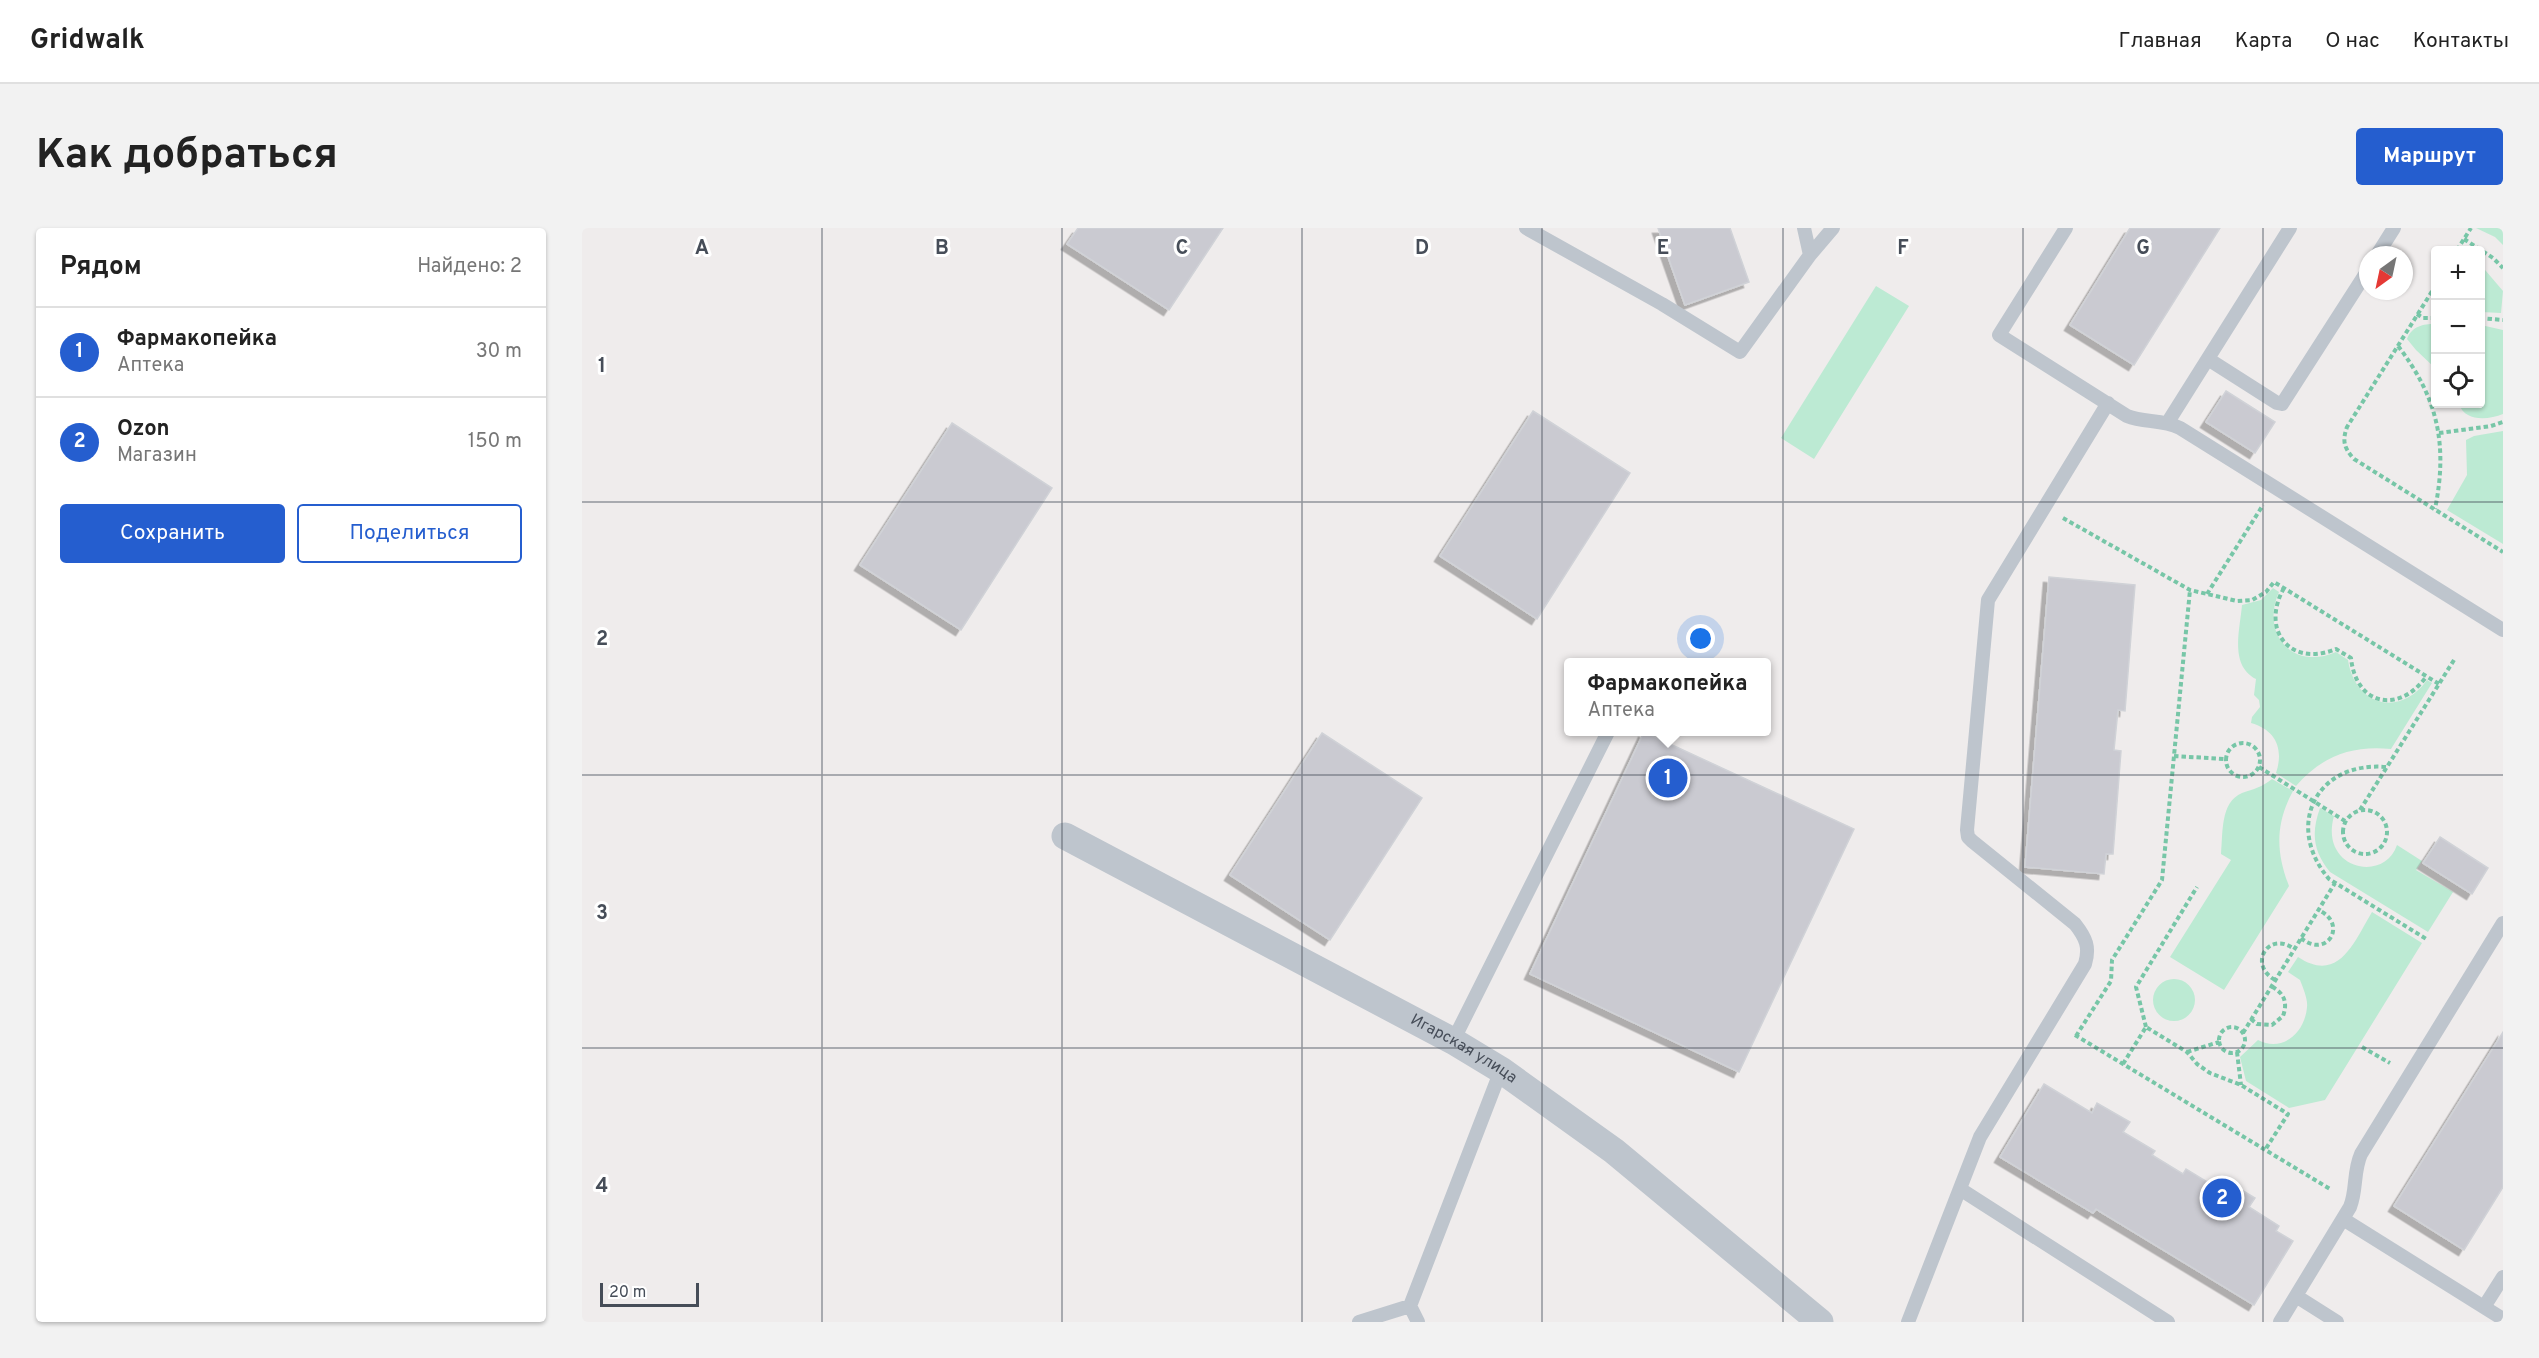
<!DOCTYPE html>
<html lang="ru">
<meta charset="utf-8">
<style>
body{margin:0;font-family:Overpass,sans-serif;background:#f2f2f2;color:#222}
.controls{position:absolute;right:18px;top:18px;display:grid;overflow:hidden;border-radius:6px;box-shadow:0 2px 4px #0004}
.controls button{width:54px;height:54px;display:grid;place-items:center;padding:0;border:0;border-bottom:2px solid #e0e0e0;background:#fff;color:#222;font:30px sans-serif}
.compass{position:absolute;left:1777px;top:18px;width:54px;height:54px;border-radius:50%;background:#fff;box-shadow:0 2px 4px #0004;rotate:213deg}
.scale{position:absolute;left:18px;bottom:15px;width:99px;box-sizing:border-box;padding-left:6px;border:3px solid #464d58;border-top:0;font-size:16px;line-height:21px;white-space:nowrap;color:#464d58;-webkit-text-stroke:4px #fff;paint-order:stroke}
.you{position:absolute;left:1119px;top:411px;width:21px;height:21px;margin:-15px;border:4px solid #fff;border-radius:50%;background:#1a73e8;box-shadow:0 0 0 9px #1a73e833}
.badge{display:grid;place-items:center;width:39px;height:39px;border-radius:50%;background:#255ecf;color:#fff;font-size:20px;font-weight:700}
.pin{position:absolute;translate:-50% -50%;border:3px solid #fff;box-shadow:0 2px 6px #0006}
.popup{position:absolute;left:982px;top:430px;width:207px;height:78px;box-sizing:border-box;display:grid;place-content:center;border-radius:6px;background:#fff;filter:drop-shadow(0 2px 4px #0005);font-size:20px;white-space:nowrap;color:#767676}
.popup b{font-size:22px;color:#222}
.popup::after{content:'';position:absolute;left:50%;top:100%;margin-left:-12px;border:12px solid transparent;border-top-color:#fff}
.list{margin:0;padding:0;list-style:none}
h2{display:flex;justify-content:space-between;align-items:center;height:78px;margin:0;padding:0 24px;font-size:26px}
h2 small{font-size:20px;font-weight:400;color:#767676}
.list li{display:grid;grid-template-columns:39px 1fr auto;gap:18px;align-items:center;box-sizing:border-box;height:90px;padding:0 24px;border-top:2px solid #e0e0e0}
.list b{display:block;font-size:22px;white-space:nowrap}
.list p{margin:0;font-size:20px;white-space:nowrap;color:#767676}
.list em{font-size:20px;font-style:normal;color:#767676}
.actions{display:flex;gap:12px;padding:18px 24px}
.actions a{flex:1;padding:14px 0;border:2px solid #255ecf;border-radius:6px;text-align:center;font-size:21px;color:#255ecf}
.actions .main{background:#255ecf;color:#fff}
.icon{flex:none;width:33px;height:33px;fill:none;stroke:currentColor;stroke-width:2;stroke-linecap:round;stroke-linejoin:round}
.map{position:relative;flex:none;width:1921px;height:1094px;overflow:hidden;border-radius:6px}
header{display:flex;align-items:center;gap:36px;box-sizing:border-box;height:84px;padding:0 30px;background:#fff;border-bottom:2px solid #e0e0e0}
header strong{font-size:28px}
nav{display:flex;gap:33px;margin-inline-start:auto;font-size:21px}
.intro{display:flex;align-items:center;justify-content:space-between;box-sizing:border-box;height:144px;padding:0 36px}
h1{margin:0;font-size:42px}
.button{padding:15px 27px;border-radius:6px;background:#255ecf;color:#fff;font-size:21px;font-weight:700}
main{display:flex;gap:36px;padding:0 36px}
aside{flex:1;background:#fff;border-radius:6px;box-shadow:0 2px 4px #0004}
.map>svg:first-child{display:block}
.green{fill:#bcead3}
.building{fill:#cacad1;stroke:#d0d2d7;stroke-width:1.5;filter:url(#shadow)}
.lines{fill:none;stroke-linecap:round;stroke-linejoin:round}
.path{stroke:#77c6a7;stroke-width:4;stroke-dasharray:4.5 3;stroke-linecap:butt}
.lane{stroke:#bec5cd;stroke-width:14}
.street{stroke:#bec5cd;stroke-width:27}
.grid{fill:none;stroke:#464d58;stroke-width:1.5;stroke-opacity:0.55}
.labels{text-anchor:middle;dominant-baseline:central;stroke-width:6;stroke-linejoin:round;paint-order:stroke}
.street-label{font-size:16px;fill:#464d58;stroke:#fff}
.grid-label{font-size:20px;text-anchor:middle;font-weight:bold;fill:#464d58;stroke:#fff;stroke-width:6;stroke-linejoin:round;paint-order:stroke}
</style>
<header>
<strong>Gridwalk</strong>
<nav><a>Главная</a><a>Карта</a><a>О нас</a><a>Контакты</a></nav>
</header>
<div class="intro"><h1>Как добраться</h1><a class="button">Маршрут</a></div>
<main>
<aside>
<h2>Рядом<small>Найдено: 2</small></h2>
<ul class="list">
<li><span class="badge">1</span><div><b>Фармакопейка</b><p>Аптека</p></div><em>30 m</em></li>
<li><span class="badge">2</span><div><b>Ozon</b><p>Магазин</p></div><em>150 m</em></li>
</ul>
<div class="actions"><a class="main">Сохранить</a><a>Поделиться</a></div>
</aside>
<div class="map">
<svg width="1921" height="1094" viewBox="0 0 1921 1094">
<defs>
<filter id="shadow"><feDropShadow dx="-5.5" dy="5.5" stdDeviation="0" flood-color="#0004"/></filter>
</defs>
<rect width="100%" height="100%" fill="#efecec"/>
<path class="green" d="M 1894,0 L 1921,0 L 1921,17 L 1913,9 Z
M 1898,36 L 1921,63 L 1919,85 L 1899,84 Z
M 1294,58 L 1327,78 L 1232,231 L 1199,210 Z
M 1853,96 L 1854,96 L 1853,140 L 1834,122 L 1825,111 C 1830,98 1841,96 1853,96 Z
M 1899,97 L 1921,102 L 1921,186 C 1906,192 1883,194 1877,176 L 1898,176 Z
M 1921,203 L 1921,316 L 1865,282 L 1885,247 L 1884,212 L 1892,208 Z
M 1691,360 L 1697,364 C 1678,406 1711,443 1754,424 L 1766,432 C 1773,478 1818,490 1845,452 L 1850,455 L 1809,521 C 1770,517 1740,528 1714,558 L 1694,545 C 1702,521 1694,502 1669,495 L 1670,489 L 1678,479 L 1677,472 L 1672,467 L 1674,451 C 1647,437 1658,402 1660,377 L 1679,372 Z
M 1690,551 L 1711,563 C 1693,596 1694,625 1707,658 L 1642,762 L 1588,729 L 1649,632 L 1639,626 C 1641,606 1638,574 1660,565 C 1672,561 1680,559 1690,551 Z
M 1738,580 L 1752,588 C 1737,641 1802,656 1815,617 L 1840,633 L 1834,642 L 1871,664 L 1846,704 L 1748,644 C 1731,623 1729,605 1738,580 Z
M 1790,684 L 1840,715 L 1743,872 L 1707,880 L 1664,853 L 1658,829 L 1676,812 C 1700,825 1723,805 1725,779 C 1726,771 1721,760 1718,752 L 1706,744 L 1716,729 C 1757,756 1772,714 1790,684 Z
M1571 772a21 21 0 1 1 42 0a21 21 0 1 1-42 0Z"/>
<path class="building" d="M 496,0 L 641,0 L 587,82 L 485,16 Z
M 1076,0 L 1148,0 L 1167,54 L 1103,77 Z
M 1548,0 L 1638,0 L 1552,137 L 1488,97 Z
M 1644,163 L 1693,194 L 1673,225 L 1624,194 Z
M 951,183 L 1048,245 L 955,391 L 858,328 Z
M 370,195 L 470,260 L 379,402 L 278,337 Z
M 1467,349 L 1553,357 L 1543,483 L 1536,482 L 1532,522 L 1539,523 L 1531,626 L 1524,626 L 1522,646 L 1443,639 Z
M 1062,504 L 1272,601 L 1157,844 L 948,746 Z
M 740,505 L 840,570 L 748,712 L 648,647 Z
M 1858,609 L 1906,640 L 1890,666 L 1841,635 Z
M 1921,804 L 1921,959 L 1882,1022 L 1812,978 Z
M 1462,856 L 1510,885 L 1515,875 L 1548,894 L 1541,904 L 1573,923 L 1570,927 L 1601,946 L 1604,941 L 1635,960 L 1640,950 L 1673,970 L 1667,979 L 1697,998 L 1694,1003 L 1711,1013 L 1672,1077 L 1514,981 L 1511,985 L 1418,929 Z"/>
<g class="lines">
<path class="path" d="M 1882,11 L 1911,30 L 1921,40
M 1875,22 L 1889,0
M 1854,57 L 1765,199 C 1760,213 1762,220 1772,231 L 1921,324
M 1835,86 L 1841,90 L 1854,90
M 1898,90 L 1921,92
M 1816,118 C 1856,170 1866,217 1853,281
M 1857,205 L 1909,198 L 1921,194
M 1481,290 L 1608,362 L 1655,373 L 1670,372 L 1684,364 L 1692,354 L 1857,456
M 1702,360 C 1678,402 1708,440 1754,421 L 1769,430 C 1774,478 1817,486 1844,449
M 1625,366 L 1681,277
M1644 532a17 17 0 1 1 34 0a17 17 0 1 1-34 0Z
M 1592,528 L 1643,531
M 1677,539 L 1763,593
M 1804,539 C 1734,533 1702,598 1747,651 L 1846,712
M1761 604a22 22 0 1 1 44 0a22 22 0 1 1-44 0Z
M 1778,582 L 1872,432
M 1719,710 C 1745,732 1767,695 1736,682
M 1693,752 C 1665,736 1687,702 1712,721
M 1669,791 L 1675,796 L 1690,797 L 1701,788 C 1706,774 1702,765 1689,758
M1637 812a13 13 0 1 1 26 0a13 13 0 1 1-26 0Z
M 1564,799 L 1554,759 L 1615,659
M 1661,805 L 1753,655
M 1493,807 L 1748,961
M 1494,808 L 1529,753 L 1530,732 L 1580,652 L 1608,362
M 1780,819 L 1808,835
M 1605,824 L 1637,814
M 1655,824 L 1659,857
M 1541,836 L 1564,799 L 1605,824 L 1615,836 L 1628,845 L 1659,857 L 1706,886 L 1683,922"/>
<path class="lane" d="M 944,0 L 1080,76 L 1158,124 L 1228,27 L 1251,0
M 1222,0 L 1228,27
M 1484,0 L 1417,107 L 1545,188 C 1562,195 1580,191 1598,200 L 1921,402
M 1795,27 L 1812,0
M 1626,131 L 1695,175 L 1700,176 L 1786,42
M 1586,194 L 1708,0
M 871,813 L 1026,504
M 1378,961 L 1586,1094
M 1761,991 L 1921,1091
M 1714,1068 L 1755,1094
M 1902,1079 L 1921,1049
M 777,1094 L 828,1078
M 836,1094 L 828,1078 L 919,842
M 1326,1094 L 1398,909 L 1503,736 C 1508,719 1504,710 1493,696 L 1390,613 L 1386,609 L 1385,602 L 1406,372 L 1526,175
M 1698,1094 L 1768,979 C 1775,962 1771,944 1779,926 L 1921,695"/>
<path class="street" id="s1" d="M 483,608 L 871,813 L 919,842 L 1032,923 L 1238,1094"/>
</g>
<path class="grid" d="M 240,0 L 240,1094M 480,0 L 480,1094M 720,0 L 720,1094M 960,0 L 960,1094M 1201,0 L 1201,1094M 1441,0 L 1441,1094M 1681,0 L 1681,1094M 0,274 L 1921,274M 0,547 L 1921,547M 0,820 L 1921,820"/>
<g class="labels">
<g class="street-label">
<text stroke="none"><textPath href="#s1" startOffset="452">Игарская улица</textPath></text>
</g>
</g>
<g class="grid-label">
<text x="120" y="26">A</text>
<text x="360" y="26">B</text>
<text x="600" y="26">C</text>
<text x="840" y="26">D</text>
<text x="1081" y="26">E</text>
<text x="1321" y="26">F</text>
<text x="1561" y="26">G</text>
<text x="20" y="144">1</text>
<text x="20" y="417">2</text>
<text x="20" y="691">3</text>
<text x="20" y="964">4</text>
</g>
</svg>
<div class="controls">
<button>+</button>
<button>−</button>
<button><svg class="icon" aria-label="locate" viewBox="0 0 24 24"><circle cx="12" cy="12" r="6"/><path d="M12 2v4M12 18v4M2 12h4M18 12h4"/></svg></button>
</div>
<svg class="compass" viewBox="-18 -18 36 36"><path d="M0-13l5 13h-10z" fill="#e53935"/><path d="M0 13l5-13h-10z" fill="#767676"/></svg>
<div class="scale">20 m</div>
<div class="you"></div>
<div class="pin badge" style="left:1086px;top:550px">1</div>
<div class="popup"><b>Фармакопейка</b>Аптека</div>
<div class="pin badge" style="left:1640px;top:970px">2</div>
</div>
</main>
